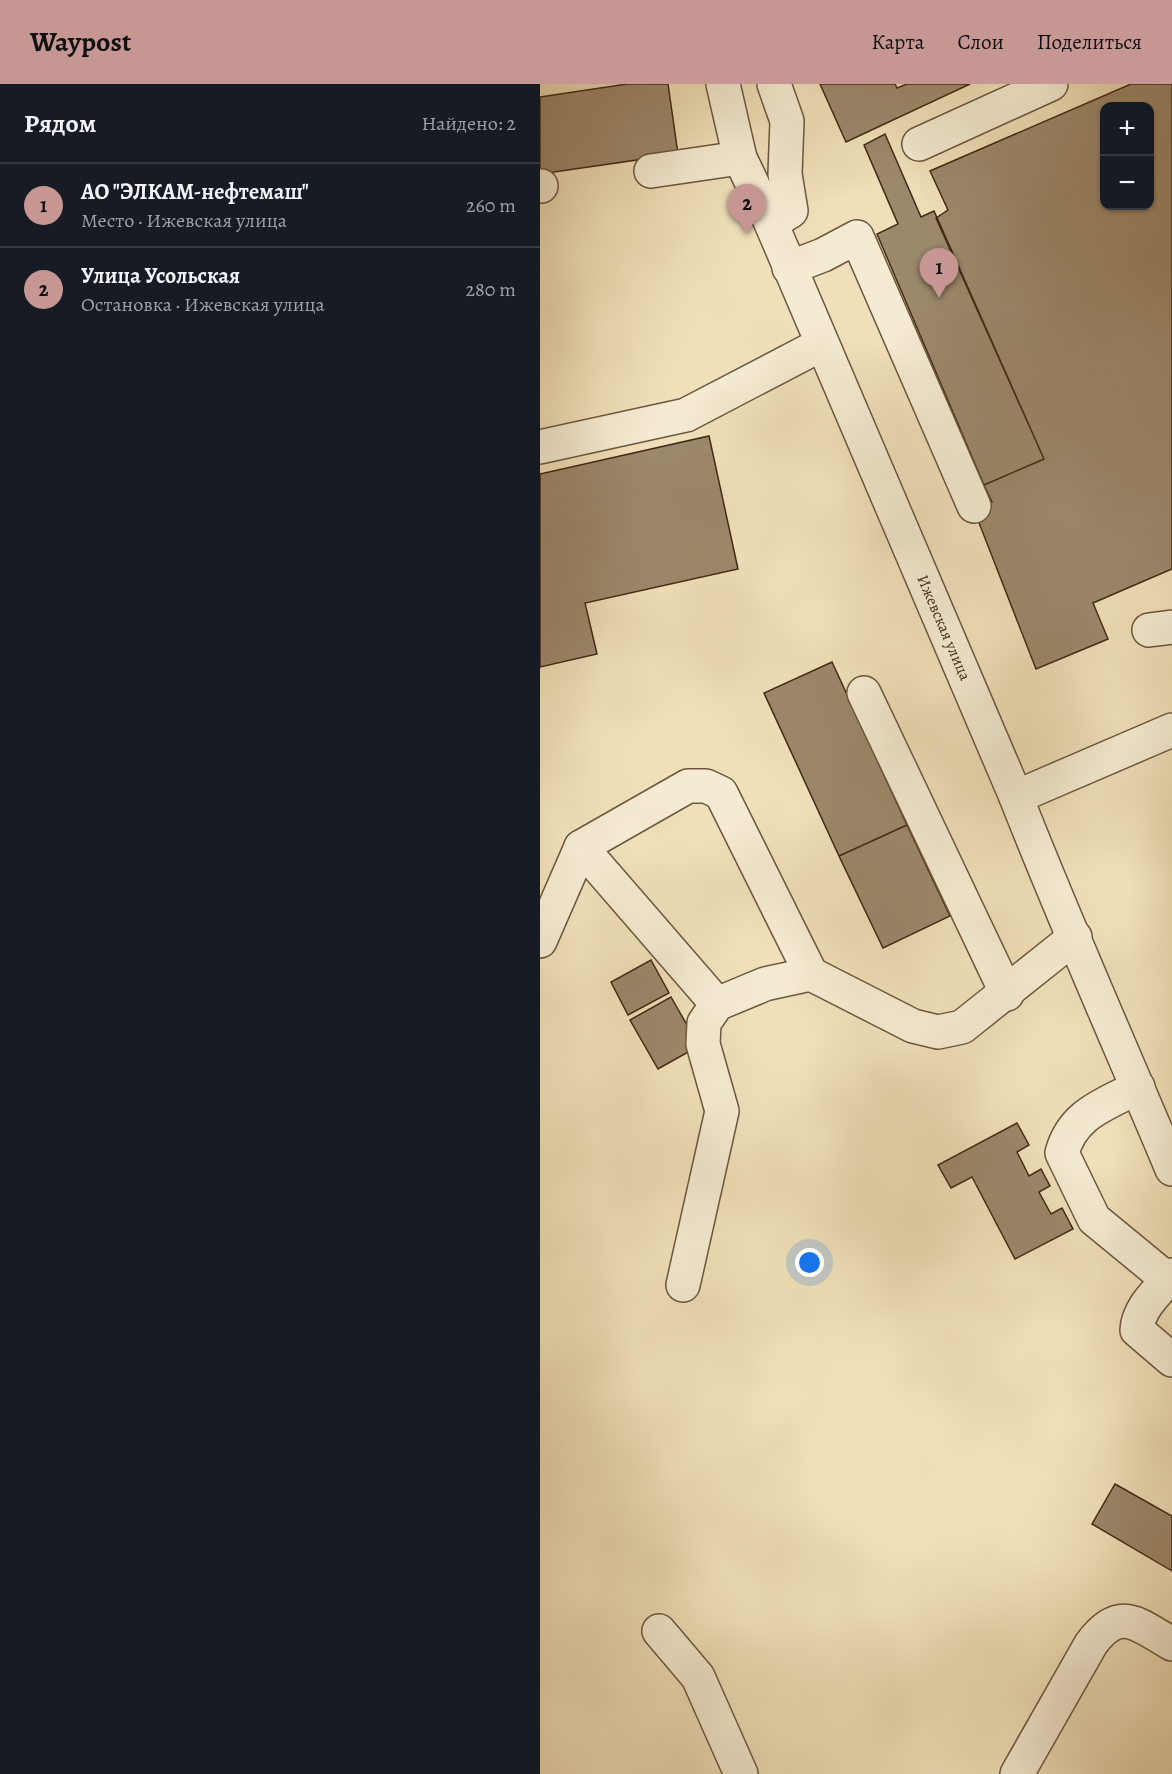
<!DOCTYPE html>
<html lang="ru">
<meta charset="utf-8">
<style>
body{margin:0;font-family:Alegreya,serif;background:#242831;color:#f1f3f6}
.controls{position:absolute;right:18px;top:18px;display:grid;overflow:hidden;border-radius:12px;box-shadow:0 2px 4px #0004}
.controls button{width:54px;height:54px;display:grid;place-items:center;padding:0;border:0;border-bottom:2px solid #363941;background:#171b24;color:#f1f3f6;font:30px sans-serif}
.you{position:absolute;left:270px;top:1179px;width:21px;height:21px;margin:-15px;border:4px solid #fff;border-radius:50%;background:#1a73e8;box-shadow:0 0 0 9px #1a73e833}
.badge{display:grid;place-items:center;width:39px;height:39px;border-radius:50%;background:#c59692;color:#111;font-size:20px;font-weight:700}
.pin{position:absolute;translate:-50% -50px;filter:drop-shadow(0 2px 3px #0008)}
.pin::after{content:'';position:absolute;top:32px;width:21px;height:18px;background:inherit;clip-path:polygon(0 0,100% 0,50% 100%)}
.list{margin:0;padding:0;list-style:none}
h2{display:flex;justify-content:space-between;align-items:center;height:78px;margin:0;padding:0 24px;font-size:26px}
h2 small{font-size:20px;font-weight:400;color:#9ea1a6}
.list li{display:grid;grid-template-columns:39px 1fr auto;gap:18px;align-items:center;box-sizing:border-box;height:84px;padding:0 24px;border-top:2px solid #363941}
.list b{display:block;font-size:22px;white-space:nowrap}
.list p{margin:0;font-size:20px;white-space:nowrap;color:#9ea1a6}
.list em{font-size:20px;font-style:normal;color:#9ea1a6}
.map{position:relative;flex:none;width:632px;height:1690px;overflow:hidden}
header{display:flex;align-items:center;gap:36px;box-sizing:border-box;height:84px;padding:0 30px;background:#c59692;color:#111}
header strong{font-size:28px}
nav{display:flex;gap:33px;margin-inline-start:auto;font-size:21px}
main{display:flex}
aside{flex:1;background:#171b24}
.map>svg:first-child{display:block}
.building{fill:#9c886b;stroke:#402916;stroke-width:1.5;fill-rule:evenodd}
.lines{fill:none;stroke-linecap:round;stroke-linejoin:round}
.minor-casing{stroke:#6c573f;stroke-width:36}
.minor{stroke:#f5ebd2;stroke-width:33}
.labels{text-anchor:middle;dominant-baseline:central;stroke-width:4.5;stroke-linejoin:round;paint-order:stroke}
.street-label{font-size:16px;fill:#402916;stroke:#f5ebd2}
</style>
<header>
<strong>Waypost</strong>
<nav><a>Карта</a><a>Слои</a><a>Поделиться</a></nav>
</header>
<main>
<aside>
<h2>Рядом<small>Найдено: 2</small></h2>
<ul class="list">
<li><span class="badge">1</span><div><b>АО &quot;ЭЛКАМ-нефтемаш&quot;</b><p>Место · Ижевская улица</p></div><em>260 m</em></li>
<li><span class="badge">2</span><div><b>Улица Усольская</b><p>Остановка · Ижевская улица</p></div><em>280 m</em></li>
</ul>
</aside>
<div class="map">
<svg width="632" height="1690" viewBox="0 0 632 1690">
<rect width="100%" height="100%" fill="#f0e0b9"/>
<filter id="stains"><feTurbulence type="fractalNoise" baseFrequency=".00333" numOctaves="4"/><feColorMatrix values="0 0 0 0 .2 0 0 0 0 .09 0 0 0 0 .02 0 0 0 .5 -.17"/></filter>
<radialGradient id="worn" r=".72"><stop offset=".6" stop-color="#630" stop-opacity="0"/><stop offset="1" stop-color="#630" stop-opacity=".3"/></radialGradient>
<path class="building" d="M 128,0 L 138,70 L 0,90 L 0,13 L 87,0 Z
M 280,0 L 355,0 L 357,4 L 367,0 L 430,0 L 306,58 Z
M 591,0 L 632,0 L 632,485 L 553,519 L 568,555 L 496,585 L 434,426 L 452,418 L 444,401 L 504,375 L 396,134 L 408,126 L 390,87 ZM 564,22 L 610,22 L 610,122 L 564,122 Z
M 345,50 L 381,133 L 394,127 L 504,375 L 444,401 L 337,150 L 358,140 L 324,61 Z
M 169,352 L 198,485 L 45,519 L 57,570 L 0,583 L 0,390 Z
M 292,578 L 367,741 L 299,772 L 224,609 Z
M 367,741 L 410,832 L 343,864 L 299,772 Z
M 111,876 L 129,909 L 88,931 L 71,898 Z
M 131,913 L 159,962 L 118,985 L 90,936 Z
M 477,1039 L 489,1061 L 477,1068 L 489,1092 L 501,1085 L 510,1102 L 499,1108 L 511,1130 L 522,1124 L 533,1145 L 475,1175 L 432,1093 L 411,1104 L 398,1081 Z
M 575,1400 L 632,1432 L 632,1487 L 552,1440 Z"/>
<g class="lines">
<defs>
<g id="minor">
<path id="s1" d="M 183,0 L 200,74 L 231,139 L 476,713 C 525,838 580,961 632,1085"/>
<path d="M 379,60 L 511,0"/>
<path d="M 111,87 L 200,74"/>
<path d="M 0,102 L 1,102"/>
<path d="M 231,139 L 251,127 L 245,90 L 247,37 L 234,0"/>
<path d="M 249,184 L 283,171 L 317,153 L 434,422"/>
<path d="M 0,363 L 146,331 L 282,260"/>
<path d="M 609,546 L 632,543"/>
<path d="M 324,609 L 467,910"/>
<path d="M 476,713 L 632,646"/>
<path d="M 41,763 L 177,920"/>
<path d="M 0,857 L 41,763 L 148,702 L 166,702 L 181,709 L 271,890 L 373,942 L 398,948 L 422,943 L 535,853"/>
<path d="M 598,1003 C 565,1021 533,1029 522,1069 L 554,1135 L 616,1186"/>
<path d="M 632,1191 C 619,1206 598,1224 597,1246 L 632,1276"/>
<path d="M 143,1201 L 182,1027 L 163,960 L 164,939 L 177,920 L 225,900 L 271,890"/>
<path d="M 119,1547 L 158,1593 L 201,1690"/>
<path d="M 477,1690 L 551,1560 C 580,1521 597,1540 632,1560"/>
</g>
</defs>
<use href="#minor" class="minor-casing"/>
<use href="#minor" class="minor"/>
</g>
<g class="labels">
<g class="street-label">
<text stroke="none"><textPath href="#s1" startOffset="588">Ижевская улица</textPath></text>
</g>
</g>
<rect width="100%" height="100%" filter="url(#stains)"/>
<rect width="100%" height="100%" fill="url(#worn)"/>
</svg>
<div class="controls">
<button>+</button>
<button>−</button>
</div>
<div class="you"></div>
<div class="pin badge" style="left:399px;top:214px">1</div>
<div class="pin badge" style="left:207px;top:150px">2</div>
</div>
</main>
